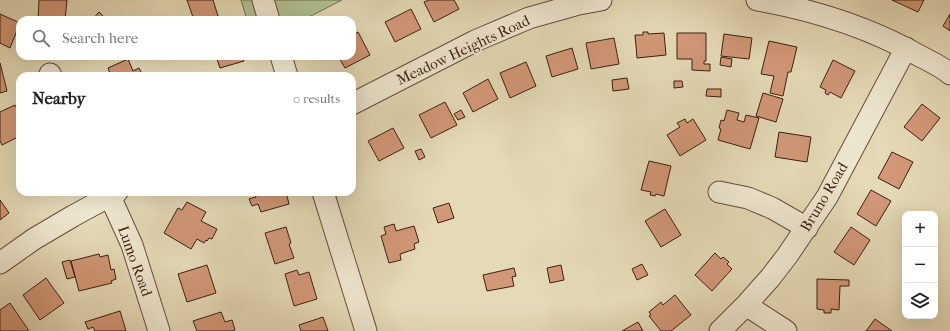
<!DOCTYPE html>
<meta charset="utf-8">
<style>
body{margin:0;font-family:"IM FELL French Canon",serif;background:#f2f2f2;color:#222}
.controls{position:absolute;right:12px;bottom:12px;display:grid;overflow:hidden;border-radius:8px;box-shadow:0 4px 16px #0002}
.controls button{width:36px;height:36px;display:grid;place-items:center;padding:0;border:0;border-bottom:1px solid #e0e0e0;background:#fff;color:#222;font:20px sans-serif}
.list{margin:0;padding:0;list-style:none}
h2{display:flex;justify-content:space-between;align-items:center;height:52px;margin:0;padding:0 16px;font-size:17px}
h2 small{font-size:13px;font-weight:400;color:#767676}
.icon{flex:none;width:22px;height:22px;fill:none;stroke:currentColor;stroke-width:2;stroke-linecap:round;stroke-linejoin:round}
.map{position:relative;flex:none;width:950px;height:331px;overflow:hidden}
.search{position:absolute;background:#fff;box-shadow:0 4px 16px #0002;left:16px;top:16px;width:340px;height:44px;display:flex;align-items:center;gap:10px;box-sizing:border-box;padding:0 14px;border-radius:12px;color:#767676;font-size:15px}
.panel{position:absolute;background:#fff;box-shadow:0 4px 16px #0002;left:16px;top:72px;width:340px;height:124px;border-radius:12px}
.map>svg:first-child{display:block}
.green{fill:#b0c192;stroke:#777051}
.building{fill:#d29878;stroke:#3e1e10}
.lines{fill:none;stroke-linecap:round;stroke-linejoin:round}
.minor-casing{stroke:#684d3a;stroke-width:23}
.minor{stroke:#eee7d0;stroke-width:21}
.labels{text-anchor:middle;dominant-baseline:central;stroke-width:4;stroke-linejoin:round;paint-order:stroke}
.street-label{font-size:15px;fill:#3e1e10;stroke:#eee7d0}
</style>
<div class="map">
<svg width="950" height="331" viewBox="0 0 950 331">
<rect width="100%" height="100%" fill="#e5dab7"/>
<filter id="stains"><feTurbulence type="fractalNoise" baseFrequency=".005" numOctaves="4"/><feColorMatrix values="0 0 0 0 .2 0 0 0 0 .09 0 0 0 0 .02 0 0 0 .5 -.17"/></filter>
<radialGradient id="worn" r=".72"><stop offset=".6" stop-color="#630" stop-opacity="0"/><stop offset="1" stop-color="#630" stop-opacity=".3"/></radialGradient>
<path class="green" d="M 241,0 L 342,0 L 303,20 L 247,20 Z"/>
<path class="building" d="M 39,0 L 67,0 L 65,20 L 38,20 Z
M 187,0 L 213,0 L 218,16 L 204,20 L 194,20 Z
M 429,0 L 454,0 L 459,9 L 434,22 L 424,2 Z
M 892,0 L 924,0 L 918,12 Z
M 411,9 L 421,29 L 395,42 L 385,22 Z
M 99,12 L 107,20 L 92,20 Z
M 0,14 L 20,23 L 10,48 L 0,43 Z
M 950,14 L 950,31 L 943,26 Z
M 358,32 L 370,55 L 345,68 L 338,56 L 352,56 L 352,35 Z
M 643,32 L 648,32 L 648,34 L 664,33 L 666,55 L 637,58 L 635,35 L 643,35 Z
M 677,33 L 706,33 L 706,61 L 704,61 L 704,64 L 710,64 L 710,71 L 692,70 L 692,59 L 677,59 Z
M 724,34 L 752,38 L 749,59 L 721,56 Z
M 614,38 L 619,64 L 591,69 L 586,43 Z
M 769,41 L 797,47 L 791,72 L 788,72 L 783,96 L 770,93 L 774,76 L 761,74 Z
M 572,48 L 578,69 L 552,77 L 546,56 Z
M 216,56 L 242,56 L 244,61 L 220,68 Z
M 721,57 L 732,59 L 731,67 L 720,65 Z
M 128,59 L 133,71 L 139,68 L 143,76 L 111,76 L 108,68 Z
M 833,60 L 855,71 L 841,98 L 830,92 L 828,95 L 825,93 L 826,90 L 820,87 Z
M 526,62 L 536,86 L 510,98 L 500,73 Z
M 0,63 L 7,91 L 0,93 Z
M 627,78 L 629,89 L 613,91 L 612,80 Z
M 488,79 L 498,99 L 473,112 L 463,93 Z
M 674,81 L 682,81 L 683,87 L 674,88 Z
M 707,89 L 721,89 L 721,97 L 706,96 Z
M 763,93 L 783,99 L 776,122 L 756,116 Z
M 445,102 L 457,125 L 431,138 L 419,115 Z
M 922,104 L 940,118 L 922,141 L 904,127 Z
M 15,105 L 20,114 L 20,136 L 2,145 L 0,141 L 0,112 Z
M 461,110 L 465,117 L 458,120 L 454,114 Z
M 727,110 L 739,113 L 737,120 L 744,122 L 746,115 L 759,118 L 750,149 L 718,140 L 721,129 L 719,128 L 721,120 L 724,121 Z
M 685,119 L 687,123 L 693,119 L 706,140 L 680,156 L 667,135 L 680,127 L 677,123 Z
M 393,128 L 404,148 L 379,161 L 368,141 Z
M 779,132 L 811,137 L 807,162 L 775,157 Z
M 421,149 L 425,157 L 419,160 L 415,151 Z
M 892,152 L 913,162 L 899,189 L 878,178 Z
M 649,161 L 671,166 L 664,196 L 656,194 L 655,196 L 650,195 L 651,192 L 641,190 Z
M 871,190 L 891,201 L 876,226 L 857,214 Z
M 254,192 L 286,192 L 289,204 L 261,212 L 258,204 L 252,206 L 249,199 L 256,197 Z
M 0,200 L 9,213 L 0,220 Z
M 187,202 L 206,212 L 201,221 L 217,229 L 212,239 L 209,238 L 207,241 L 206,240 L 204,243 L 197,239 L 191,249 L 164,233 L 178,208 L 182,210 Z
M 449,203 L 454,218 L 438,223 L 433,208 Z
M 665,209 L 681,235 L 661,247 L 645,221 Z
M 394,224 L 396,231 L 414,226 L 419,242 L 414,244 L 415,249 L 400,254 L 401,260 L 389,263 L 381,236 L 386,234 L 384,227 Z
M 286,227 L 291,243 L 289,244 L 294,258 L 275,264 L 265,233 Z
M 851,227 L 870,240 L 854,265 L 834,252 Z
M 715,253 L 721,259 L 723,257 L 729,262 L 727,264 L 732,269 L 712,291 L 695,275 Z
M 99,254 L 100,257 L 108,255 L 111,270 L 114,269 L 116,279 L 111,281 L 112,283 L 79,291 L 71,261 Z
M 70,260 L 75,277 L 67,279 L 62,262 Z
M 642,264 L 648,275 L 637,280 L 632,269 Z
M 207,265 L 216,293 L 187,302 L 178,274 Z
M 561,265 L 564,280 L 550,283 L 547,268 Z
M 514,268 L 516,276 L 512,277 L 514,286 L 487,291 L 483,275 Z
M 297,270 L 299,275 L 309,272 L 317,299 L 294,306 L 285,274 Z
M 46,278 L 64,303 L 40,320 L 23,295 Z
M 817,279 L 849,280 L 849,286 L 840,286 L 839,310 L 831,309 L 831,313 L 824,313 L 824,310 L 817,309 Z
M 675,295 L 691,315 L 671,331 L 661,331 L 649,316 L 651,315 L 649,312 L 661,302 L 663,305 Z
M 10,303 L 29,331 L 0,331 L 0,310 Z
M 120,311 L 126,331 L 95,331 L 93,327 L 88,329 L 85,322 Z
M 221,312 L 225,322 L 232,320 L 235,330 L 231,331 L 197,331 L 193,321 Z
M 323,317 L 328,331 L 301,331 L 299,325 Z
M 875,319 L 892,331 L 866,331 Z
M 638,322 L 643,331 L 622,331 Z"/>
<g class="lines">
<defs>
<path id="minor" d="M 263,0 L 269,20
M 757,0 C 814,10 868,27 918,55 C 929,61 941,66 950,74
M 281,56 L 287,76
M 50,74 L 51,76
M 352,104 L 475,41 L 529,18 L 579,4 L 601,0
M 108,192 L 132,245 L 159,331
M 323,192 L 366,331
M 719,192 L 748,198 L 772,208 L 807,228
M 0,263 L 34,239 L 73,216 L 117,192
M 746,305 L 786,331
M 720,331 L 746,305 L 770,278 L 787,256 L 827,197 L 906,48"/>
</defs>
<use href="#minor" class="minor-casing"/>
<use href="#minor" class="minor"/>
</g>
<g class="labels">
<g class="street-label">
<text transform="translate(463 50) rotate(-25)">Meadow Heights Road</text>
<text transform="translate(824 197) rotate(-59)">Bruno Road</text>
<text transform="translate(135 261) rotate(70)">Lumo Road</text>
</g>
</g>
<rect width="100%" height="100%" filter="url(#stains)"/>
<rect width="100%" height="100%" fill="url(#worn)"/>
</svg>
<div class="controls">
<button>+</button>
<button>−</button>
<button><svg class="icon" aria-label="layers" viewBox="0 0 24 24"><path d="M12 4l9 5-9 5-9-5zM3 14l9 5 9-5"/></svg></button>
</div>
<div class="search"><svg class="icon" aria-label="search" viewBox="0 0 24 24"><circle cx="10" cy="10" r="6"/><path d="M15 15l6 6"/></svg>Search here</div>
<section class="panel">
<h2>Nearby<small>0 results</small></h2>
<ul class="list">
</ul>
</section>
</div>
